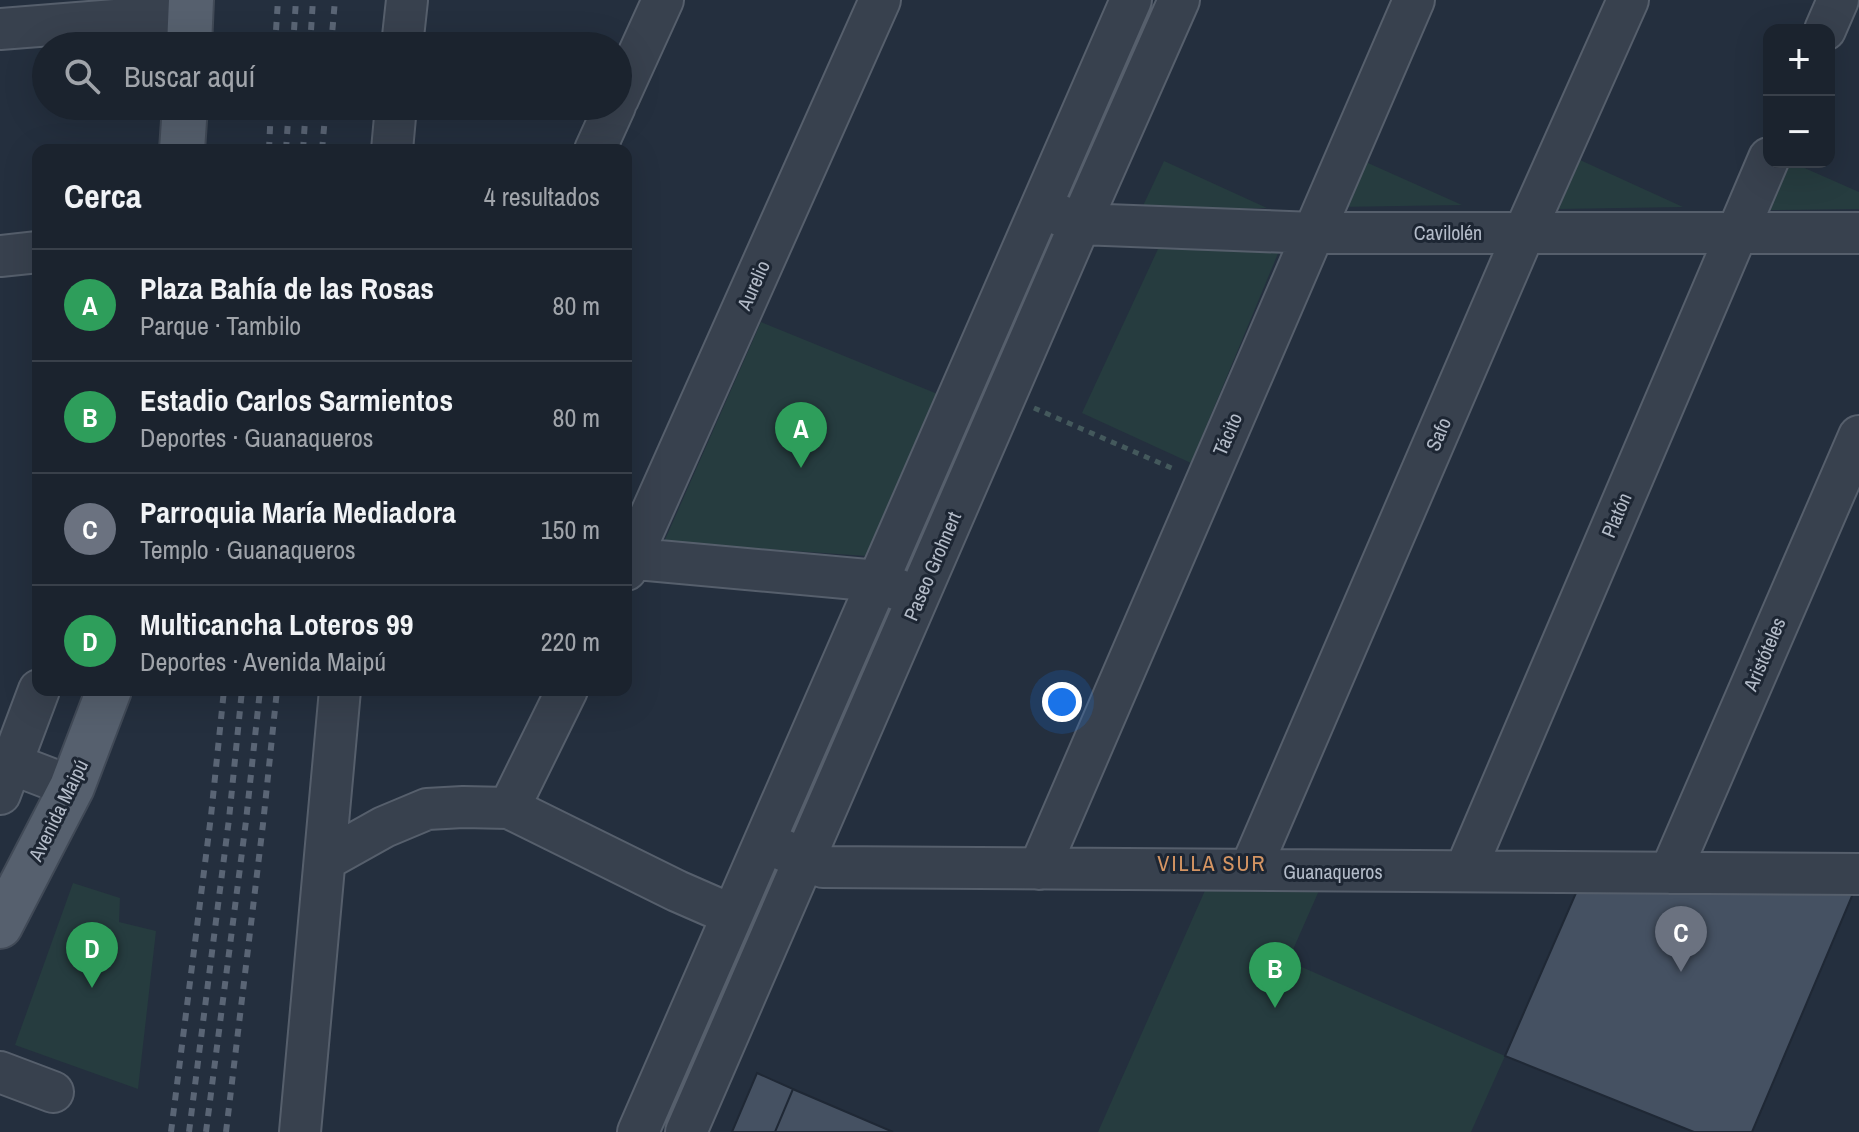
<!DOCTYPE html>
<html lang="es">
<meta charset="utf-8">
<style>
body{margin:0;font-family:"Archivo Narrow",sans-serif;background:#282f3a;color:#f1f3f6}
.controls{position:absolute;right:24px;top:24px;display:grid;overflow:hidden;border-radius:16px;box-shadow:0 8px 32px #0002}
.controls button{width:72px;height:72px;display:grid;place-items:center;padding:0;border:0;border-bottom:2px solid #39404a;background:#1b232e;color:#f1f3f6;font:40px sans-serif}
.you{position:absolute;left:1062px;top:702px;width:28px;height:28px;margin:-20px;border:6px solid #fff;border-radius:50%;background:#1a73e8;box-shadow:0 0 0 12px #1a73e833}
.badge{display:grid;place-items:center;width:52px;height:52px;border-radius:50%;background:#db2777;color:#fff;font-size:26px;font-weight:700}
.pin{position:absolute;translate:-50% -66px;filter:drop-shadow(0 2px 4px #0008)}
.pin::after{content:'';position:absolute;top:42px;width:28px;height:24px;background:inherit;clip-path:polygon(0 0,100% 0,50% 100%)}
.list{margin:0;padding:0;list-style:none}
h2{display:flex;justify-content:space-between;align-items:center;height:104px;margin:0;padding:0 32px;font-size:34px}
h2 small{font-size:26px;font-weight:400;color:#a0a4aa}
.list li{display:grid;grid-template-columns:52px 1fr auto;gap:24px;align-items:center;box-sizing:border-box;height:112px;padding:0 32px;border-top:2px solid #39404a}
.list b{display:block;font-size:30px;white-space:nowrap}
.list p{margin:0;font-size:26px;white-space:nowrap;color:#a0a4aa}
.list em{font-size:26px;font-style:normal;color:#a0a4aa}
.icon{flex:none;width:44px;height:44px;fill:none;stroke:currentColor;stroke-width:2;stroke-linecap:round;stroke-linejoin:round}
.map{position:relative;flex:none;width:1859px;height:1132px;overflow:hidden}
.search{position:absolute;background:#1b232e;box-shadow:0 8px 32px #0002;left:32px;top:32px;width:600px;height:88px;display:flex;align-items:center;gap:20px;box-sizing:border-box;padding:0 28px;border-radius:44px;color:#a0a4aa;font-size:30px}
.panel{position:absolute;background:#1b232e;box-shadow:0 8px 32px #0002;left:32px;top:144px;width:600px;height:552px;border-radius:16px}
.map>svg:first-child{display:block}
.green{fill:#263c3f}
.building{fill:#455162;stroke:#1f2835;stroke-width:2}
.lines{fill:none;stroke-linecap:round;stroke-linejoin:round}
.minor-casing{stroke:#565f6c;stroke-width:44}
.major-casing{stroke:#414a57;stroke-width:48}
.path{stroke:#44595c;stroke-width:5;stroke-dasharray:6 6;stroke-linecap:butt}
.minor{stroke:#38414e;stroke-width:40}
.major{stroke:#56606e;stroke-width:44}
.rail{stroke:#5a6575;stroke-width:6;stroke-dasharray:8 8;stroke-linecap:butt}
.labels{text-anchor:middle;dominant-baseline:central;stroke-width:6;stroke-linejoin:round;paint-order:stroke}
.street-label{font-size:20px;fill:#b4bcc9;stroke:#1d2633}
.neighbourhood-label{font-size:22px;letter-spacing:2px;fill:#d59563;stroke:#1d2633}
</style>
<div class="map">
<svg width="1859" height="1132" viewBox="0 0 1859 1132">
<rect width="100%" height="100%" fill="#242f3e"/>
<path class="green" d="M 1359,159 L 1462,205 L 1337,207 Z
M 1580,160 L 1683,207 L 1558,209 Z
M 1164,161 L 1267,208 L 1141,210 Z
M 1791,162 L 1859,192 L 1859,209 L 1769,210 Z
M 1158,249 L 1279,251 L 1191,463 L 1082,413 Z
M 761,322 L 940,395 L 866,556 L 664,542 Z
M 73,883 L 120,898 L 119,922 L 156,931 L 138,1089 L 15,1045 Z
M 1207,886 L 1321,886 L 1288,961 L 1505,1056 L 1471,1132 L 1098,1132 Z"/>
<path class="building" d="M 1579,886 L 1855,889 L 1752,1132 L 1694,1132 L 1505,1056 Z
M 757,1073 L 793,1089 L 775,1132 L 732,1132 Z
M 793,1089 L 795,1090 L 893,1132 L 775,1132 Z"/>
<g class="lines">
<defs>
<path id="minor" d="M 0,29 L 191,14
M 1825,30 L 1838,0
M 402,46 L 407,0
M 618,99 L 663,0
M 392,150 L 396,106
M 595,150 L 615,106
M 1057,214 L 1080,224 L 1314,233 L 1859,233
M 0,256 L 38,252
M 626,558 L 878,581 L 899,590
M 626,570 L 880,0
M 12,764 L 72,787
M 0,794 L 39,690
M 509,808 L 567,690
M 783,850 L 823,867 L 1859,874
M 325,860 L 384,827 L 427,809 L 463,807 L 509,808 L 677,891 L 732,915
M 1039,869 L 1414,0
M 1250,870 L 1525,231 L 1628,0
M 1465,871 L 1769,158
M 1670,873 L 1859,436
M 0,1072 L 53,1092
M 300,1132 L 340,690
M 638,1132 L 1131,0
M 686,1132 L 1080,224 L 1179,0"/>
<path id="major" d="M 189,46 L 191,0
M 182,150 L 185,106
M 0,926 L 72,787 L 109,690"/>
</defs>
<use href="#minor" class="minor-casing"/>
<use href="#major" class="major-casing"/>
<path class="path" d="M 1034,408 L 1176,470"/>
<use href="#minor" class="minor"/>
<use href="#major" class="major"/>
<path class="rail" d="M 275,46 L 278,0
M 293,46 L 296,0
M 310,46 L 313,0
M 331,46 L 335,0
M 269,150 L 271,106
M 286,150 L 289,106
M 303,150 L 306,106
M 322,150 L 326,106
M 171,1132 L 211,816 L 224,690
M 189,1132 L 229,819 L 242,690
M 206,1132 L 246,821 L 260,690
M 226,1132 L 263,824 L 277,690"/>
</g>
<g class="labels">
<g class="street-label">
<text x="1448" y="232">Cavilolén</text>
<text transform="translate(753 285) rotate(-66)">Aurelio</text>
<text transform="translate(1227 434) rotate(-67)">Tácito</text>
<text transform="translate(1438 434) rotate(-67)">Safo</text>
<text transform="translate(1616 515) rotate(-67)">Platón</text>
<text transform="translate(932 566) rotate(-67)">Paseo Grohnert</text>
<text transform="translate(1764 654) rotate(-67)">Aristóteles</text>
<text transform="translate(58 810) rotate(-64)">Avenida Maipú</text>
<text x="1333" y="871">Guanaqueros</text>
</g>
<g class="neighbourhood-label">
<text x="1212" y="863">VILLA SUR</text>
</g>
</g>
</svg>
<div class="controls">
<button>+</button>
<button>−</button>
</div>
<div class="you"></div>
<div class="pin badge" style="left:801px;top:468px;background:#2e9e5b">A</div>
<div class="pin badge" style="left:1275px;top:1008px;background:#2e9e5b">B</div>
<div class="pin badge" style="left:1681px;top:972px;background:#6b7280">C</div>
<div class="pin badge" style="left:92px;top:988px;background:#2e9e5b">D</div>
<div class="search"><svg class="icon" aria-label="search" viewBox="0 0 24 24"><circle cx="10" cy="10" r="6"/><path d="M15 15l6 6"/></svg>Buscar aquí</div>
<section class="panel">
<h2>Cerca<small>4 resultados</small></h2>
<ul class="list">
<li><span class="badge" style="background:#2e9e5b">A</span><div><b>Plaza Bahía de las Rosas</b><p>Parque · Tambilo</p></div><em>80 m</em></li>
<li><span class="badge" style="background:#2e9e5b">B</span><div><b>Estadio Carlos Sarmientos</b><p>Deportes · Guanaqueros</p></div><em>80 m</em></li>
<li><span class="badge" style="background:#6b7280">C</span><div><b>Parroquia María Mediadora</b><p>Templo · Guanaqueros</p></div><em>150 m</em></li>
<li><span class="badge" style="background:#2e9e5b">D</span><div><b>Multicancha Loteros 99</b><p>Deportes · Avenida Maipú</p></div><em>220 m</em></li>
</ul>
</section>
</div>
